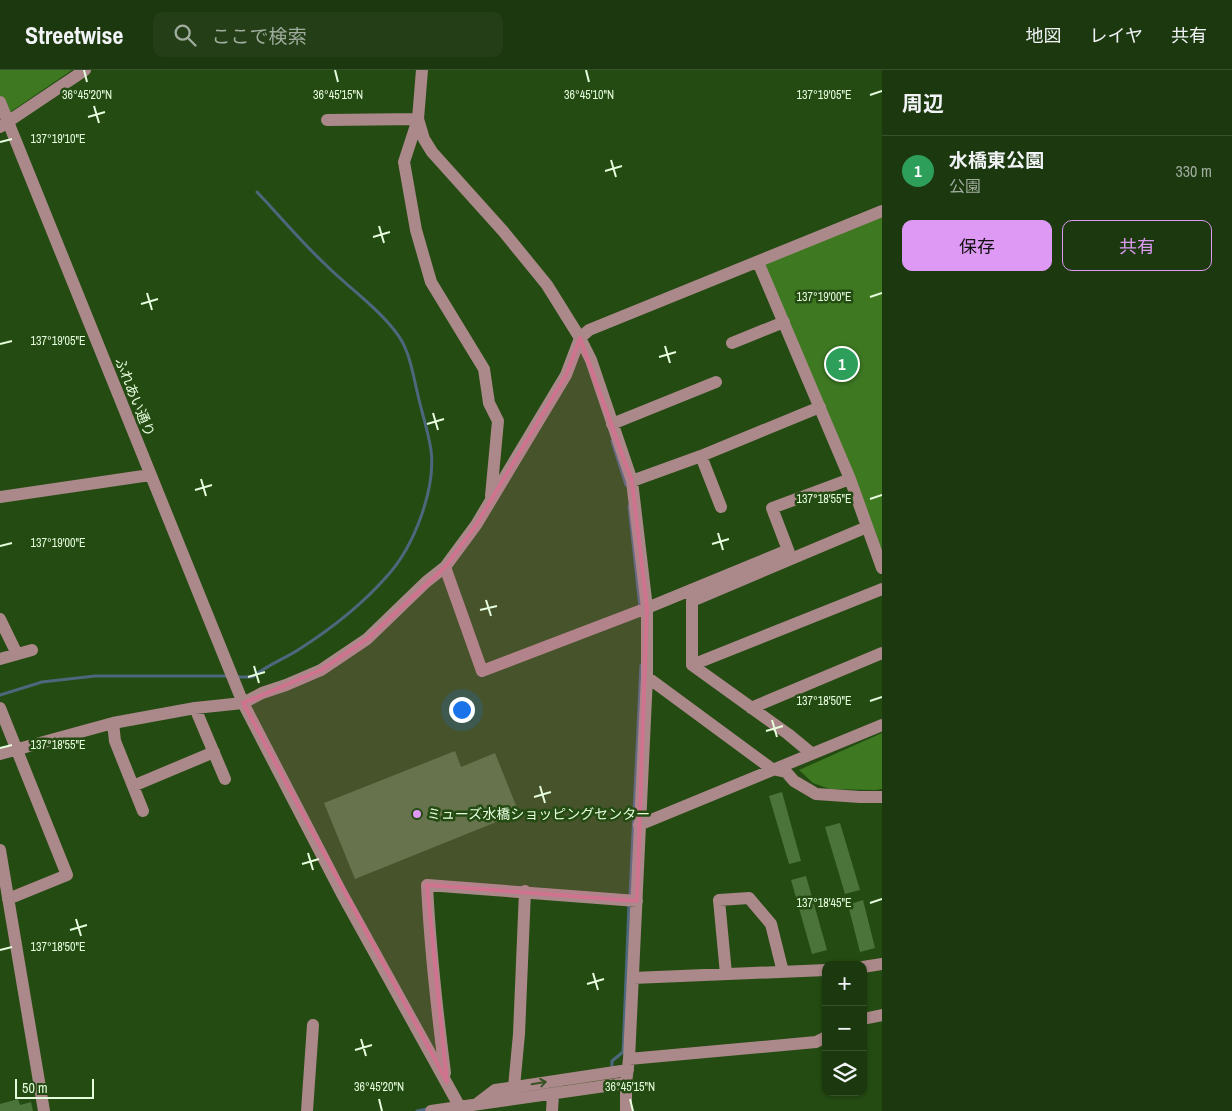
<!DOCTYPE html>
<html lang="ja">
<meta charset="utf-8">
<style>
body{margin:0;font-family:"Archivo Narrow","Noto Sans JP",sans-serif;background:#243f17;color:#f1f3f6}
.controls{position:absolute;right:15px;bottom:15px;display:grid;overflow:hidden;border-radius:10px;box-shadow:0 1px 4px #0004}
.controls button{width:45px;height:45px;display:grid;place-items:center;padding:0;border:0;border-bottom:1px solid #39522e;background:#1b380e;color:#f1f3f6;font:25px sans-serif}
.scale{position:absolute;left:15px;bottom:12px;width:79px;box-sizing:border-box;padding-left:5px;border:2px solid #e5fcdd;border-top:0;font-size:14px;line-height:18px;white-space:nowrap;color:#e5fcdd;-webkit-text-stroke:4px #244b12;paint-order:stroke}
.you{position:absolute;left:461px;top:639px;width:18px;height:18px;margin:-12px;border:4px solid #fff;border-radius:50%;background:#1a73e8;box-shadow:0 0 0 8px #1a73e833}
.badge{display:grid;place-items:center;width:32px;height:32px;border-radius:50%;background:#dd99f3;color:#fff;font-size:16px;font-weight:700}
.pin{position:absolute;translate:-50% -50%;border:2px solid #fff;box-shadow:0 1px 5px #0006}
.list{margin:0;padding:0;list-style:none}
h2{display:flex;justify-content:space-between;align-items:center;height:65px;margin:0;padding:0 20px;font-size:21px}
h2 small{font-size:16px;font-weight:400;color:#a0ac9e}
.list li{display:grid;grid-template-columns:32px 1fr auto;gap:15px;align-items:center;box-sizing:border-box;height:70px;padding:0 20px;border-top:1px solid #39522e}
.list b{display:block;font-size:19px;white-space:nowrap}
.list p{margin:0;font-size:16px;white-space:nowrap;color:#a0ac9e}
.list em{font-size:16px;font-style:normal;color:#a0ac9e}
.actions{display:flex;gap:10px;padding:15px 20px}
.actions a{flex:1;padding:11px 0;border:1px solid #dd99f3;border-radius:10px;text-align:center;font-size:18px;color:#dd99f3}
.actions .main{background:#dd99f3;color:#111}
.icon{flex:none;width:28px;height:28px;fill:none;stroke:currentColor;stroke-width:2;stroke-linecap:round;stroke-linejoin:round}
.map{position:relative;flex:none;width:882px;height:1041px;overflow:hidden}
header{display:flex;align-items:center;gap:30px;box-sizing:border-box;height:70px;padding:0 25px;background:#1b380e;border-bottom:1px solid #39522e}
header strong{font-size:24px}
nav{display:flex;gap:28px;margin-inline-start:auto;font-size:18px}
.search{width:350px;height:45px;background:#243f17;display:flex;align-items:center;gap:12px;box-sizing:border-box;padding:0 18px;border-radius:10px;color:#a0ac9e;font-size:19px}
main{display:flex}
aside{flex:1;background:#1b380e}
.map>svg:first-child{display:block}
.green{fill:#3e7922}
.lines{fill:none;stroke-linecap:round;stroke-linejoin:round}
.stream{stroke:#4b687d;stroke-width:3}
.building{fill:#4b743b}
.minor{stroke:#ab8889;stroke-width:12}
.oneway{stroke:#385424}
.marked{fill:#d0738f;fill-opacity:0.2;stroke:#d0738f;stroke-width:4;stroke-linejoin:round}
.ticks{fill:none;stroke:#e5fcdd;stroke-width:2}
.poi-dot{fill:#dd99f3;stroke:#244b12;stroke-width:2}
.labels{text-anchor:middle;dominant-baseline:central;stroke-width:5;stroke-linejoin:round;paint-order:stroke}
.street-label{font-size:14px;fill:#e5fcdd;stroke:#244b12}
.poi-label{font-size:14px;fill:#e5fcdd;stroke:#244b12;text-anchor:start}
.ticks-label{font-size:12px;text-anchor:middle;fill:#e5fcdd;stroke:#244b12;stroke-width:5;stroke-linejoin:round;paint-order:stroke}
</style>
<header>
<strong>Streetwise</strong>
<div class="search"><svg class="icon" aria-label="search" viewBox="0 0 24 24"><circle cx="10" cy="10" r="6"/><path d="M15 15l6 6"/></svg>ここで検索</div>
<nav><a>地図</a><a>レイヤ</a><a>共有</a></nav>
</header>
<main>
<div class="map">
<svg width="882" height="1041" viewBox="0 0 882 1041">
<rect width="100%" height="100%" fill="#244b12"/>
<path class="green" d="M 0,0 L 72,0 L 0,49 Z
M 882,143 L 882,481 L 758,192 Z
M 882,663 L 882,719 L 875,720 L 830,719 L 813,713 L 799,700 Z"/>
<g class="lines">
<path class="stream" d="M 612,371 L 626,415
M 629,436 L 640,537
M 236,607 L 253,607 C 265,596 284,589 298,580 C 331,559 362,535 388,505 C 414,476 436,419 431,380 C 428,360 421,340 417,321 C 412,300 409,278 395,261 C 376,236 349,218 327,196 C 302,173 280,146 257,122
M 0,625 L 42,612 L 95,606 L 230,606
M 630,826 L 641,595
M 612,999 L 612,991 L 623,982 L 629,833
M 417,1041 L 427,1039"/>
</g>
<path class="building" d="M 455,681 L 461,697 L 495,683 L 519,743 L 355,809 L 324,733 Z
M 782,722 L 801,791 L 789,794 L 769,726 Z
M 840,753 L 860,820 L 845,824 L 825,757 Z
M 806,806 L 827,880 L 812,884 L 791,810 Z
M 863,830 L 875,878 L 860,882 L 848,835 Z
M 18,1029 L 20,1035 L 31,1032 L 33,1041 L 0,1041 L 0,1034 Z"/>
<g class="lines">
<path class="minor" d="M 422,0 L 418,49 L 424,69 L 432,82 L 503,161 L 547,215 L 580,268 L 591,290 L 632,411 L 647,538 L 647,607 L 629,989 L 626,1013 L 626,1041
M 0,32 L 243,633 L 341,822 L 462,1041
M 327,50 L 418,49 L 404,92 L 416,160 L 431,212 L 484,299 L 489,333 L 498,351 L 491,426
M 0,57 L 85,0
M 758,192 L 850,409 L 882,498
M 732,273 L 784,252
M 612,354 L 716,312
M 701,386 L 721,437
M 632,411 L 701,386 L 820,337
M 0,427 L 150,405
M 788,480 L 772,438 L 850,409
M 445,497 L 482,601 L 647,538 L 788,480 L 791,489 L 867,457
M 0,549 L 17,584
M 0,589 L 32,580
M 692,595 L 882,519
M 692,595 L 692,531 L 791,489
M 692,595 L 788,664 L 811,683
M 647,607 L 772,699 L 786,702 L 794,711 L 816,724 L 860,727 L 882,727
M 0,638 L 67,805 L 8,829
M 195,638 L 225,709
M 751,638 L 882,583
M 113,653 L 115,671 L 143,741
M 0,684 L 113,653 L 195,638 L 243,633 L 262,623 L 286,615 L 321,600 L 367,569 L 426,512 L 445,497 L 476,455 L 566,305 L 580,268 L 589,260 L 882,141
M 133,716 L 214,682
M 639,755 L 882,655
M 0,780 L 44,1041
M 863,897 L 882,894
M 726,904 L 719,830 L 749,828 L 771,854 L 783,902
M 633,908 L 826,900
M 863,949 L 882,945
M 629,989 L 816,972 L 826,967
M 445,1003 C 437,940 430,878 427,815 L 637,831
M 514,1017 L 519,964 L 525,821
M 478,1033 L 495,1020 L 628,1000
M 307,1041 L 313,955
M 431,1041 L 626,1013
M 552,1041 L 553,1024"/>
</g>
<defs><path id="oneway-shaft" d="M-6 0H5M1.5-3L5.5 0L1.5 3" fill="none" stroke-width="1.6" stroke-linecap="round" stroke-linejoin="round" transform="scale(1.25)"/></defs>
<use class="oneway" href="#oneway-shaft" transform="translate(539 1013) rotate(-9)"/>
<path class="marked" d="M 580,268 L 632,411 L 647,538 L 637,831 L 427,815 L 447,1012 L 243,633 L 321,600 L 367,569 L 445,497 L 476,455 L 566,305 Z"/>
<path class="ticks" d="M 84,0 L 87,12M 335,0 L 338,12M 586,0 L 589,12M 870,25 L 882,21M 94,36 L 99,53M 88,47 L 105,42M 0,72 L 12,69M 611,90 L 616,107M 605,101 L 622,96M 379,156 L 384,173M 373,167 L 390,162M 147,223 L 152,240M 870,227 L 882,223M 141,234 L 158,229M 0,274 L 12,271M 665,276 L 670,293M 659,287 L 676,282M 433,343 L 438,360M 427,354 L 444,349M 201,409 L 206,426M 195,420 L 212,415M 870,429 L 882,425M 718,463 L 723,480M 712,474 L 729,469M 0,476 L 12,473M 486,530 L 491,546M 480,540 L 497,536M 254,596 L 259,613M 248,607 L 265,602M 870,631 L 882,627M 772,650 L 777,667M 766,661 L 783,656M 0,678 L 12,675M 540,716 L 545,733M 534,727 L 551,722M 308,783 L 313,800M 302,794 L 319,789M 870,833 L 882,829M 76,849 L 81,866M 70,860 L 87,855M 0,880 L 12,877M 593,903 L 598,920M 587,914 L 604,909M 361,969 L 366,986M 355,980 L 372,975M 379,1029 L 382,1041M 630,1029 L 633,1041"/>
<circle class="poi-dot" cx="417" cy="744" r="5"/>
<g class="labels">
<g class="street-label">
<text transform="translate(135 327) rotate(68)">ふれあい通り</text>
</g>
<g class="poi-label">
<text x="427" y="744">ミューズ水橋ショッピングセンター</text>
</g>
</g>
<g class="ticks-label">
<text x="87" y="29">36°45'20"N</text>
<text x="338" y="29">36°45'15"N</text>
<text x="589" y="29">36°45'10"N</text>
<text x="824" y="29">137°19'05"E</text>
<text x="58" y="73">137°19'10"E</text>
<text x="824" y="231">137°19'00"E</text>
<text x="58" y="275">137°19'05"E</text>
<text x="824" y="433">137°18'55"E</text>
<text x="58" y="477">137°19'00"E</text>
<text x="824" y="635">137°18'50"E</text>
<text x="58" y="679">137°18'55"E</text>
<text x="824" y="837">137°18'45"E</text>
<text x="58" y="881">137°18'50"E</text>
<text x="379" y="1021">36°45'20"N</text>
<text x="630" y="1021">36°45'15"N</text>
</g>
</svg>
<div class="controls">
<button>+</button>
<button>−</button>
<button><svg class="icon" aria-label="layers" viewBox="0 0 24 24"><path d="M12 4l9 5-9 5-9-5zM3 14l9 5 9-5"/></svg></button>
</div>
<div class="scale">50 m</div>
<div class="you"></div>
<div class="pin badge" style="left:842px;top:294px;background:#2e9e5b">1</div>
</div>
<aside>
<h2>周辺<small></small></h2>
<ul class="list">
<li><span class="badge" style="background:#2e9e5b">1</span><div><b>水橋東公園</b><p>公園</p></div><em>330 m</em></li>
</ul>
<div class="actions"><a class="main">保存</a><a>共有</a></div>
</aside>
</main>
